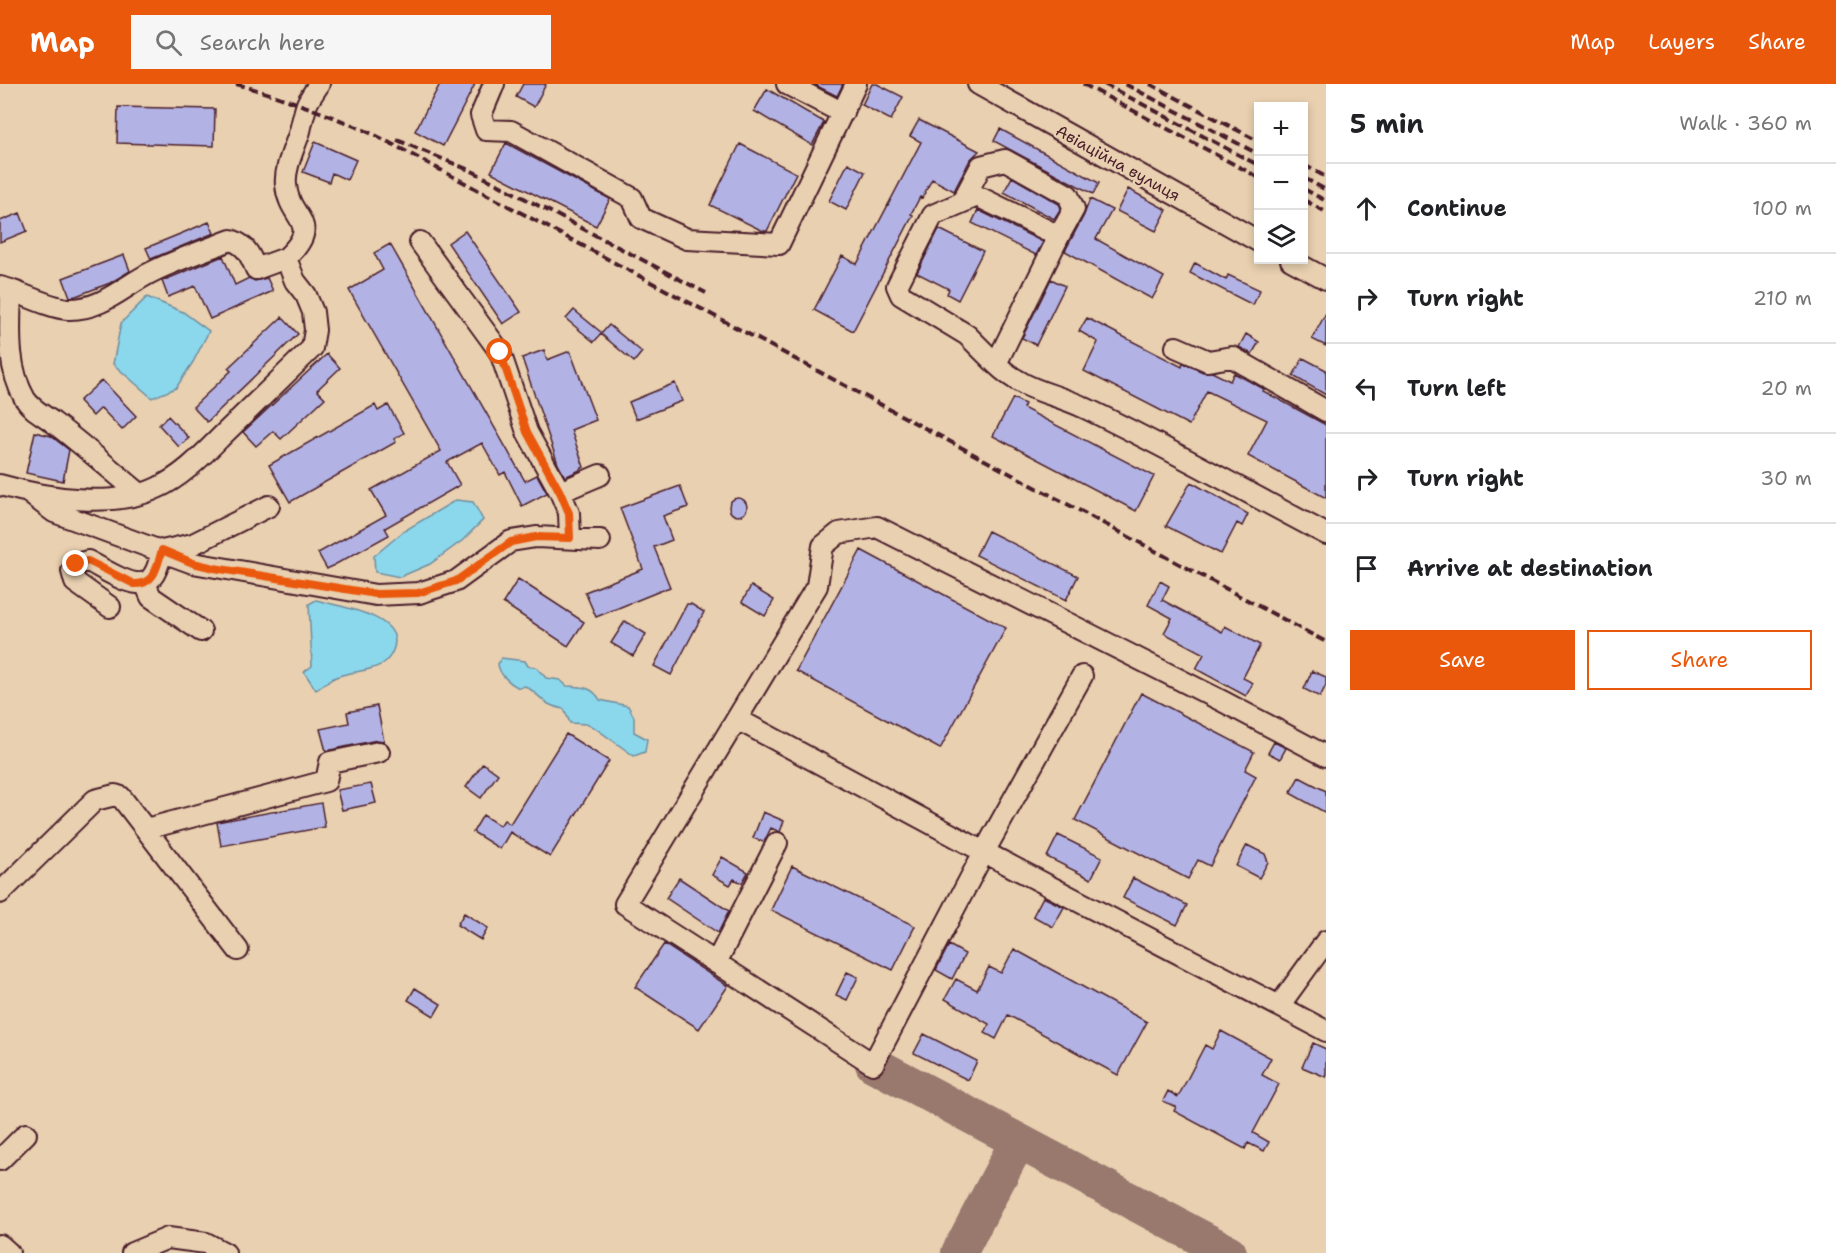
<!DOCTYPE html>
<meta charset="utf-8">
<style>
body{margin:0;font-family:"Shantell Sans",sans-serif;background:#f6f6f6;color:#202124}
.controls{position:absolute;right:18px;top:18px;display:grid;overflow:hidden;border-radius:0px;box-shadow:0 3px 9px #0003}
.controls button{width:54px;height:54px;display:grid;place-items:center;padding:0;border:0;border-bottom:2px solid #e0e0e0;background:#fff;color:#202124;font:30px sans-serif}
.stop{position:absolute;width:18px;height:18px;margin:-14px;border:4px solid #ea580c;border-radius:50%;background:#fff}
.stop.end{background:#ea580c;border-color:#fff;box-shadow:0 2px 6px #0008}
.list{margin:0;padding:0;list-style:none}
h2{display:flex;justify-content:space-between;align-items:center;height:78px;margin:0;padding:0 24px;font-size:26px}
h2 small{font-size:20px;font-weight:400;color:#757577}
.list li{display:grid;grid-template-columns:39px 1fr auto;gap:18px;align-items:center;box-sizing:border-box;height:90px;padding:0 24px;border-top:2px solid #e0e0e0}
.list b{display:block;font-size:22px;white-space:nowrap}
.list em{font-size:20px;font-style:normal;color:#757577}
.actions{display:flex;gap:12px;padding:18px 24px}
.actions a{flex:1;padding:14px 0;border:2px solid #ea580c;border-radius:0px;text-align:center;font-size:21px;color:#ea580c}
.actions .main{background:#ea580c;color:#fff}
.icon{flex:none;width:33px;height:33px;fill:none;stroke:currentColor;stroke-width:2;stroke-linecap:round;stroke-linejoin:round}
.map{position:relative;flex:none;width:1326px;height:1169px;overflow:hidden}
header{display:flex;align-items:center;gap:36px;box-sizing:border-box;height:84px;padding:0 30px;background:#ea580c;color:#fff}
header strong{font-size:28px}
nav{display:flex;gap:33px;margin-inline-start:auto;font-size:21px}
.search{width:420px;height:54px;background:#f6f6f6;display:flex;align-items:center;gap:15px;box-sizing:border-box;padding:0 21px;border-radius:0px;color:#757577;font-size:22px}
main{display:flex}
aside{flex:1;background:#fff}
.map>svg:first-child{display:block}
.water{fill:#8bd7eb;stroke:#718d9e;stroke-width:1.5}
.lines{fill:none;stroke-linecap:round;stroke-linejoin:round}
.taxiway{stroke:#99786e;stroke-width:36}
.building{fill:#b2b3e4;stroke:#4a1f2b;stroke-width:1.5}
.minor-casing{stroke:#4a1f2b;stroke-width:24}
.minor{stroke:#e8d0b0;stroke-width:20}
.rail{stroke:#4a1f2b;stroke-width:4;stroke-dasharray:9 4.5;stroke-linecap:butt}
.route{stroke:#ea580c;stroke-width:8}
.labels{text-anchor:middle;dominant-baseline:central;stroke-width:5;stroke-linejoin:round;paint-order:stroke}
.street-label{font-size:16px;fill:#4a1f2b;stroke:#e8d0b0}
</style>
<header>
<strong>Map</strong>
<div class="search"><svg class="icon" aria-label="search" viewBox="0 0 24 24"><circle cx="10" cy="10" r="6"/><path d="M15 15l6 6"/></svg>Search here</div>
<nav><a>Map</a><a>Layers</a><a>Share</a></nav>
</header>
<main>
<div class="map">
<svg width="1326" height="1169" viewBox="0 0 1326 1169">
<rect width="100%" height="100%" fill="#e8d0b0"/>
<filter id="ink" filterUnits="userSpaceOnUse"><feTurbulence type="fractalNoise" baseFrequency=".0167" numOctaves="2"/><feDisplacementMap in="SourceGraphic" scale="12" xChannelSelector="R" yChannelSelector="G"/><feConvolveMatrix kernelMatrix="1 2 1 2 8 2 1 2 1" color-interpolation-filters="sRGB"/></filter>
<g filter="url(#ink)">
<path class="water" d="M 147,213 L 183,228 L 209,247 L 193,278 L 176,304 L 152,314 L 113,280 L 121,239 Z
M 456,416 L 473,418 L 483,436 L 463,456 L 430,480 L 400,493 L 375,488 L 374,472 L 404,447 Z
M 316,516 C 337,522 394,530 395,557 C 395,564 391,573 385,578 C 372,588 351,587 336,593 C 329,596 322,602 316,606 L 304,588 L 312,582 L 309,520 Z
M 501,574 L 525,577 L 528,582 L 536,583 L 546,594 L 560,596 L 567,602 C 582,603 592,602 600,616 L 628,622 L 634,633 L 634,648 L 647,655 L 645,668 L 634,672 L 595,644 L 586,640 L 570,639 L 564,625 C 541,621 543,612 525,602 L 519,604 C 509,599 499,590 498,580 Z"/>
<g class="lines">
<path class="taxiway" d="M 873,980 L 1229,1169
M 959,1169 L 1018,1057"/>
</g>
<path class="building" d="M 440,0 L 475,0 L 443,62 L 415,47 Z
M 523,0 L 546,0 L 534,23 L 516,13 Z
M 813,0 L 843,0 L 837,12 Z
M 872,0 L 877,0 L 903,13 L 891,36 L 862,21 Z
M 767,5 L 824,38 L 812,61 L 754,27 Z
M 118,23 L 215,25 L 214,62 L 117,59 Z
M 919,36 L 979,67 L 970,76 L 954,107 L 932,95 L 922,114 L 920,113 L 911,130 L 913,131 L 853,247 L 814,226 L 842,172 L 857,180 L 921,58 L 910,52 Z
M 1000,45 L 1099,99 L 1093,110 L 994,57 Z
M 315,58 L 356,76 L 347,96 L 332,89 L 329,98 L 303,88 Z
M 506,59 L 610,115 L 596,142 L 491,88 Z
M 740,60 L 796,89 L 767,147 L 763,147 L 710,121 Z
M 848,79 L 865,88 L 846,126 L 829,117 Z
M 1012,93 L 1059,120 L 1061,124 L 1054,135 L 1004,108 Z
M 1128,105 L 1167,126 L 1156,147 L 1117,127 Z
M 1090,115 L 1112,126 L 1096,155 L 1164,193 L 1152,215 L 1065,167 L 1084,131 Z
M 978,126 L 1043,158 L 1036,171 L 972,139 Z
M 20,129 L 27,147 L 0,158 L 0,137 Z
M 209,138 L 214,149 L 151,175 L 146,164 Z
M 939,145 L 983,167 L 958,216 L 947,210 L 949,205 L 917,189 Z
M 465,147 L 521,228 L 503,240 L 448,159 Z
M 390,160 L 525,397 L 537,391 L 547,409 L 522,422 L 505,388 L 500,391 L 482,359 L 447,378 L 460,401 L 385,444 L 389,451 L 327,485 L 318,469 L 386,431 L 371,406 L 441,367 L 349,206 L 383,186 L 374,169 Z
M 124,171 L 130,187 L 110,199 L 76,212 L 70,213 L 63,194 Z
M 223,172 L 235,201 L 249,194 L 255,197 L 267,194 L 273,207 L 210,235 L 195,202 L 168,213 L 162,197 Z
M 1195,179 L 1226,196 L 1228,191 L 1260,206 L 1253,221 L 1190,189 Z
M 1051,195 L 1065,202 L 1036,261 L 1022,254 Z
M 574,226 L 602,249 L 609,241 L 642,268 L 634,278 L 601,250 L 594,258 L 566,235 Z
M 1326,229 L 1326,262 L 1312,255 Z
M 282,233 L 298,250 L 207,338 L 193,323 L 231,287 L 228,284 Z
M 1087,234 L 1182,283 L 1183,279 L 1203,288 L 1212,288 L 1230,297 L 1234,289 L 1264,305 L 1263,307 L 1326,341 L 1326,414 L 1248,372 L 1267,336 L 1207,307 L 1189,341 L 1084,287 L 1098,258 L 1079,247 Z
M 1246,250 L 1259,258 L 1252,270 L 1239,263 Z
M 544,266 L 547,276 L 570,267 L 596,336 L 571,346 L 584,383 L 580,385 L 580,386 L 565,393 L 558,380 L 522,274 Z
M 327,270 L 340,284 L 317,306 L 325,314 L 281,355 L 273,347 L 256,362 L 243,348 Z
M 1303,274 L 1326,286 L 1326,311 L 1293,292 Z
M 102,296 L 136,332 L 122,346 L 101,324 L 93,332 L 79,317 Z
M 675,299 L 682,317 L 636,335 L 629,318 Z
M 1013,314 L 1025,320 L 1023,324 L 1154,392 L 1136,427 L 993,352 Z
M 375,321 L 378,327 L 388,321 L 404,349 L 394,355 L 396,358 L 290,418 L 269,381 Z
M 168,332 L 189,354 L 179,363 L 159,341 Z
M 35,348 L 51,352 L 69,366 L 63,397 L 26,389 Z
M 1191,398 L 1248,430 L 1242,442 L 1237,439 L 1221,470 L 1166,442 Z
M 680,402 L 688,423 L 663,432 L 672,456 L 654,463 L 670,503 L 596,533 L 585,508 L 643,485 L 620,424 Z
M729 423a9 9 0 1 1 18 0a9 9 0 1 1-18 0Z
M 988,447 L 1078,492 L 1066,516 L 976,471 Z
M 861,466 L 1006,544 L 940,665 L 796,587 Z
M 518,495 L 584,538 L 568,562 L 503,519 Z
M 1160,497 L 1169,502 L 1162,516 L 1222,548 L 1225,542 L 1260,561 L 1243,594 L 1253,599 L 1246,612 L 1196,585 L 1204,570 L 1164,549 L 1172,534 L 1148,521 Z
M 751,502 L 774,516 L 765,532 L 742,518 Z
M 687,520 L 691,520 L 704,528 L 671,591 L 654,582 Z
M 625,537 L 646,550 L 633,572 L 611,559 Z
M 1312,587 L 1326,593 L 1326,601 L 1320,613 L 1304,605 Z
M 1141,609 L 1254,668 L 1245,686 L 1256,692 L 1210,782 L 1198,776 L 1188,795 L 1075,736 Z
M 377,622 L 384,657 L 377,656 L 326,667 L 320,645 L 349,639 L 347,628 Z
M 566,650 L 609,677 L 550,773 L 510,748 L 500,765 L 473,748 L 483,731 L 500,742 L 504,736 L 510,740 Z
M 1274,658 L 1286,664 L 1280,675 L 1268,669 Z
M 483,679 L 498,690 L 481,714 L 466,703 Z
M 1299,693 L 1326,707 L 1326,729 L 1290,709 Z
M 371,700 L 376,719 L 342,726 L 337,706 Z
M 321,719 L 325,743 L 221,762 L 217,738 Z
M 763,728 L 784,737 L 780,748 L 771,744 L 764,758 L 753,754 Z
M 1058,751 L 1102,773 L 1091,795 L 1047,773 Z
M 1247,761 L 1265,770 L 1268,778 L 1259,794 L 1236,782 Z
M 722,773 L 748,788 L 742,799 L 734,795 L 730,801 L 712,791 Z
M 792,782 L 915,842 L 893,886 L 771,826 Z
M 679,794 L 729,827 L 718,849 L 666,814 Z
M 1133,794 L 1187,821 L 1177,841 L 1123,814 Z
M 1043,813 L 1064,823 L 1053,843 L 1033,832 Z
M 464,829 L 488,844 L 481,856 L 457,841 Z
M 664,860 L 728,902 L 699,945 L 635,903 Z
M 949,861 L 965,870 L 952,895 L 936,886 Z
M 1014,865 L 1147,938 L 1118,991 L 1008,931 L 996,955 L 985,949 L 989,940 L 945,915 L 956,895 L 977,906 L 989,883 L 1001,889 Z
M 847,888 L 858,893 L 847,916 L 836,911 Z
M 415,904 L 441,920 L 434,932 L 408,916 Z
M 1221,947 L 1271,974 L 1262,991 L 1279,1000 L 1253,1049 L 1269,1058 L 1264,1067 L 1248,1059 L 1245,1065 L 1174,1027 L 1176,1023 L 1163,1017 L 1168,1007 L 1178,1013 L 1205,961 L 1212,965 Z
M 924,950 L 977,977 L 968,996 L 914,969 Z
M 1313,959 L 1326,965 L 1326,993 L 1302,983 Z"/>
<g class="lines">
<defs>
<path id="minor" d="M 494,0 L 481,31 L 486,46 L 511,47 L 632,114 L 641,134 L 687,155 L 779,160 L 856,0
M 787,0 L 843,29
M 978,0 L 1258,157
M 962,118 L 981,82 L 1005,76 L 1068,111 L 1074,125 L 1059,152
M 420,158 L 500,268 L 527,348 L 560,408 L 569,429 L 570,454
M 1291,176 L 1326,195
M 0,203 L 11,206 C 10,243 6,282 25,315 C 32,326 44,331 54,339 C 83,361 111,386 140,410
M 11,206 C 27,212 52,224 68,225 C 103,226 124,201 154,187 C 179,175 205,166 231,156 C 246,161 250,171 256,185 L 286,174
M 1176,263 L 1208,277 L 1232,273 L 1326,327
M 996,280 L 1059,152 L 977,112 L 933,131 L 897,202 L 901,211 L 967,251 L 996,280 C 1025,308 1052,308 1085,324 C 1167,363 1246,408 1326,450
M 0,401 C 46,414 112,425 157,404 C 186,391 208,365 230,344 C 258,317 285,290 312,264 L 315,246 L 313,228 L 306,211 L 295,197 L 286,174 C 324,138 289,137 286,101 C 284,84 295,63 300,47 C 302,38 304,29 307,20 C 310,13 315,7 319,0
M 560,408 L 600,391
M 29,409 L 54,428 L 193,479 L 376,511 L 419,509 L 456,497 L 511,457 L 536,453 L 600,456
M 145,499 L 151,513 L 201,547
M 110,523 L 75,498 L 72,487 L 76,480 L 88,477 C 103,484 139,511 152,493 C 158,486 160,475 162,467 L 193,460 L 269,422
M 737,635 L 984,768 L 1082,592
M 1326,672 L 1224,618 L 877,443 L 839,449 L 823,462 L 817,502 L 625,820 L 873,980 L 984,768 L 1279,922 L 1326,857
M 146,745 L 326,697 L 330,678 L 379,668
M 0,809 L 95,716 L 115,711 L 121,713 L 238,866
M 716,879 L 777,759
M 1279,922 L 1326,947
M 0,1076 L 26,1050
M 0,1161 L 9,1169
M 132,1169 L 168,1154 L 206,1159 L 225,1169"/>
</defs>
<use href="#minor" class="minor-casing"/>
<use href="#minor" class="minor"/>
<path class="rail" d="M 236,0 C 284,13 330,31 375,51 L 1326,558
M 1083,0 L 1258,93
M 1104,0 L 1258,81
M 1125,0 L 1258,70
M 1150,0 L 1258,57
M 397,56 L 474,88 L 706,209
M 1304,81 L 1326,93
M 1304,94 L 1326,106
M 1304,105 L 1326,117
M 1304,116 L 1326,128"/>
</g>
</g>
<g class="lines" filter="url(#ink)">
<path class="route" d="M 76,480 L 88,477 L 134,500 C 155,501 157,482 162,466 L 193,479 L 214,484 L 376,510 L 418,509 L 456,497 L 511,458 L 536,453 L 570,454 L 569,429 L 560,408 L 527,348 L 500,268"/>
</g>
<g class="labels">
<g class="street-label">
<text transform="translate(1118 79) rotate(29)">Авіаційна вулиця</text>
</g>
</g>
</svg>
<div class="controls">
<button>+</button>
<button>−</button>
<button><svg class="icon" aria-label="layers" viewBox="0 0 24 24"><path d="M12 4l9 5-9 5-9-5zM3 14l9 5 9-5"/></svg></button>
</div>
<div class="stop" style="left:500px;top:268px"></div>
<div class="stop end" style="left:76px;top:480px"></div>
</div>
<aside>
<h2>5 min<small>Walk · 360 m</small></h2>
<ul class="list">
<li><svg class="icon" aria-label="ahead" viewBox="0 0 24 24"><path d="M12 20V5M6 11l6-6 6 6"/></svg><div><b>Continue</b></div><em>100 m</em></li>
<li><svg class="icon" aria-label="right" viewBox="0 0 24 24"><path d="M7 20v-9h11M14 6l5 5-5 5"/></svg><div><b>Turn right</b></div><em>210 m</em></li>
<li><svg class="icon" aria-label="left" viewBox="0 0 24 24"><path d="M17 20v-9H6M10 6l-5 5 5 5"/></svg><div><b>Turn left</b></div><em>20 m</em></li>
<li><svg class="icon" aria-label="right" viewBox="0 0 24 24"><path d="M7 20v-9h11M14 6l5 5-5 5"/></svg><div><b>Turn right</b></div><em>30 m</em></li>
<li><svg class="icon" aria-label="arrive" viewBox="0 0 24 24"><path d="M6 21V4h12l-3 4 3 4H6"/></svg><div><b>Arrive at destination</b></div></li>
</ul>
<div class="actions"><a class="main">Save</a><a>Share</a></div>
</aside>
</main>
